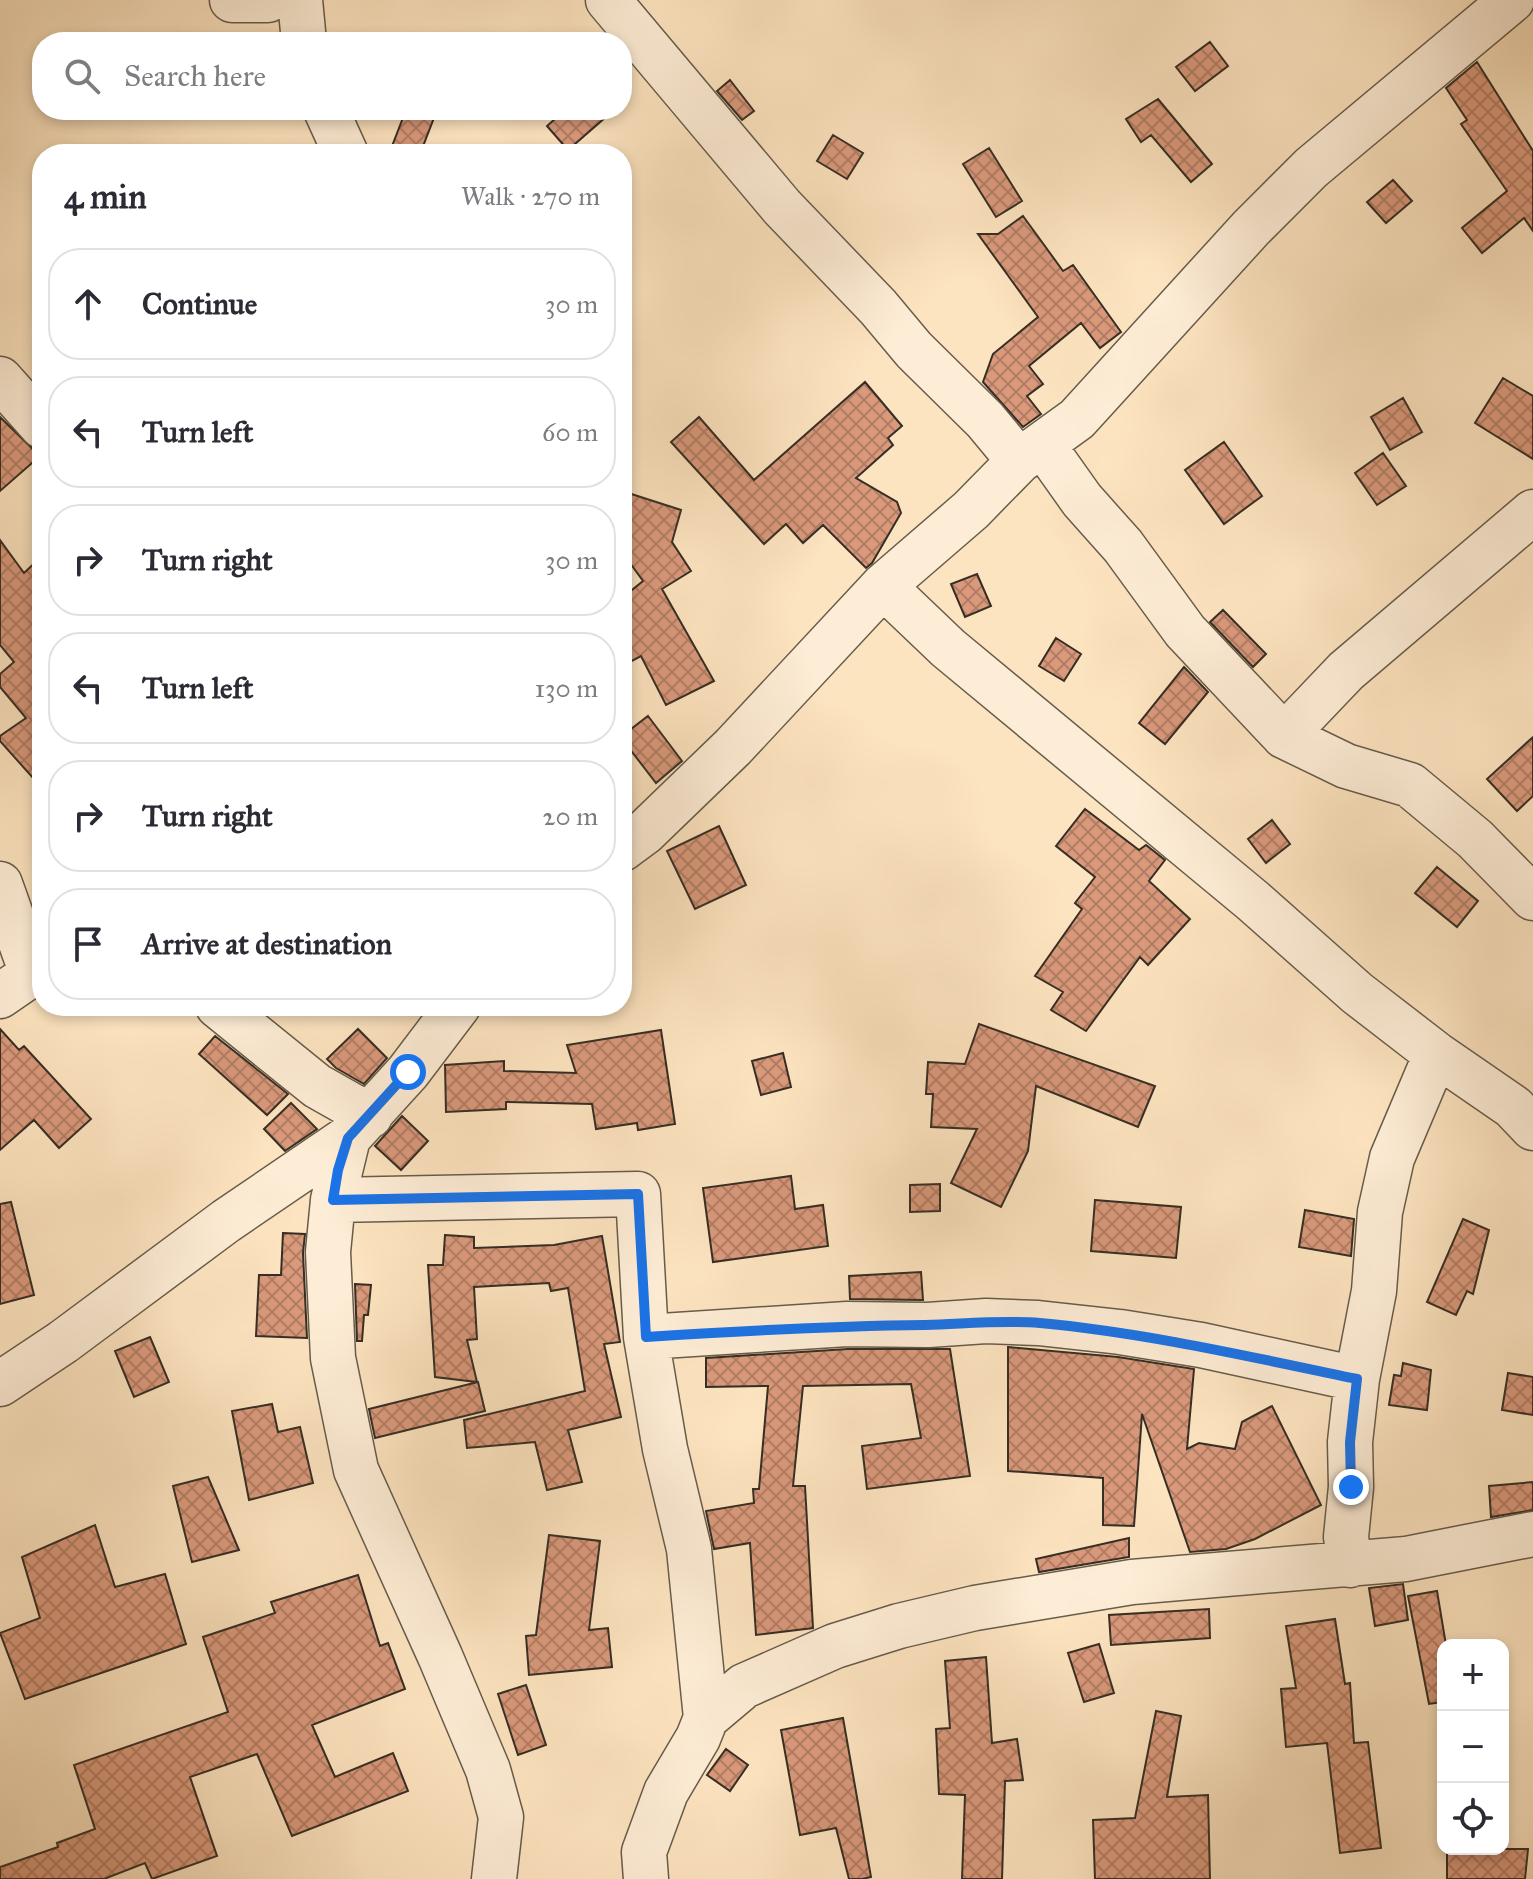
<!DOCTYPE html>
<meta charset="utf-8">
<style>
body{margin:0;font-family:"IM FELL Great Primer",serif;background:#f7f7f7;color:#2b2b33}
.controls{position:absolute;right:24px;bottom:24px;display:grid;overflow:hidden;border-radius:16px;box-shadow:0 4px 12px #0003}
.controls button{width:72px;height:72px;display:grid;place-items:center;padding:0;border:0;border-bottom:2px solid #e1e1e2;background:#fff;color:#2b2b33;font:40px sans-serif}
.stop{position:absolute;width:24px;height:24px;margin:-18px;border:6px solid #1a73e8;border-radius:50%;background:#fff}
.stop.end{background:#1a73e8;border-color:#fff;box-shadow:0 2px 8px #0008}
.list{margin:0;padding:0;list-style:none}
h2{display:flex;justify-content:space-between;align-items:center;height:104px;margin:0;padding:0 32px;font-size:34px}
h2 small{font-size:26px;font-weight:400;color:#7c7c81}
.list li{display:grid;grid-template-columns:52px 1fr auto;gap:24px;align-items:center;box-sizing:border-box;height:112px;margin:0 16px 16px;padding:0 16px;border:2px solid #e1e1e2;border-radius:32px}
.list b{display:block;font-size:30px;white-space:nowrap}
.list em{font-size:26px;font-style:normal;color:#7c7c81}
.icon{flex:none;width:44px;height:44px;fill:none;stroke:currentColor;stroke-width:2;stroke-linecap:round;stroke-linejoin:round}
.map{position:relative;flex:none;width:1533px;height:1879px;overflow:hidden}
.search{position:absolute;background:#fff;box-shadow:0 4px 12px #0003;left:32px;top:32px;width:600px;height:88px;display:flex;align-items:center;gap:20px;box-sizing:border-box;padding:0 28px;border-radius:32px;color:#7c7c81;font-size:30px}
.panel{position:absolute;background:#fff;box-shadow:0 4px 12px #0003;left:32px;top:144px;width:600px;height:872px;border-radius:32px}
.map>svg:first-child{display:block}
.building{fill:url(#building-cross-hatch);stroke:#352e24;stroke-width:2}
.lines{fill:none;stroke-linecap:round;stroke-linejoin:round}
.minor-casing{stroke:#675c4b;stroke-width:47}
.minor{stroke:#feedd6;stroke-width:44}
.route{stroke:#1a73e8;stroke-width:10}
</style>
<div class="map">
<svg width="1533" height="1879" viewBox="0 0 1533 1879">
<defs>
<pattern id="building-cross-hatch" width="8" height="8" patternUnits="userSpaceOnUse" patternTransform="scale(2)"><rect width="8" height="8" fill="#da997b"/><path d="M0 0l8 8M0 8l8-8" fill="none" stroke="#b27d65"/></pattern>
</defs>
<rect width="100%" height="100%" fill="#fde4c0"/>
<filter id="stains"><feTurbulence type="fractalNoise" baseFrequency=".0025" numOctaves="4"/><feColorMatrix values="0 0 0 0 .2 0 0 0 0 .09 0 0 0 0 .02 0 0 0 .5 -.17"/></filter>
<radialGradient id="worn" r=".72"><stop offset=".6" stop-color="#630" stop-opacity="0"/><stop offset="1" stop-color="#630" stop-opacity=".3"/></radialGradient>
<path class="building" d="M 1210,42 L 1228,66 L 1195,91 L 1176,67 Z
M 1477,62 L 1533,151 L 1533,231 L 1524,218 L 1482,253 L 1462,228 L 1507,191 L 1461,124 L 1467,120 L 1446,88 Z
M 730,80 L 754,111 L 742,120 L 717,91 Z
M 1158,99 L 1212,164 L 1191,182 L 1151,135 L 1141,142 L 1126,119 Z
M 406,110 L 437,110 L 420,154 L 389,154 Z
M 565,110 L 614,110 L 568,150 L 547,126 Z
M 833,135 L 863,153 L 847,179 L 817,161 Z
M 989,148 L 1022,201 L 996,217 L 963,164 Z
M 1393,180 L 1412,201 L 1386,223 L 1367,202 Z
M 1023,216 L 1063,271 L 1073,265 L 1121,332 L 1100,348 L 1081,323 L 1029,366 L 1043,384 L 1027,396 L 1041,414 L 1023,427 L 983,382 L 993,354 L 1038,317 L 978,234 L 998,234 Z
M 1503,378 L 1533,396 L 1533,459 L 1475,423 Z
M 865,382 L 902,426 L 888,438 L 893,445 L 856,478 L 897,502 L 901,513 L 872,563 L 866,568 L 823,525 L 803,543 L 786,524 L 764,544 L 671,442 L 699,417 L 754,480 Z
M 1403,398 L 1422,432 L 1390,450 L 1371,417 Z
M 0,417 L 40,456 L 0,491 Z
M 1224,442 L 1262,496 L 1224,524 L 1185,470 Z
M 1383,453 L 1406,486 L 1377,505 L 1355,473 Z
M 622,491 L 681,510 L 672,542 L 691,571 L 662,589 L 714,681 L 666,705 L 641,656 L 622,666 L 622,598 L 643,581 L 622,552 Z
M 0,540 L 24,573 L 42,556 L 42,788 L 0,741 L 0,736 L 26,718 L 0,687 L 0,674 L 14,662 L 0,645 Z
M 977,574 L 991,606 L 965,617 L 951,584 Z
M 1223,610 L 1266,654 L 1253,667 L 1210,622 Z
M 1056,638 L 1081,654 L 1064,681 L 1039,666 Z
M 1184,667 L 1208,692 L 1165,744 L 1139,723 Z
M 648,716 L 682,761 L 656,783 L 622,739 L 622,736 Z
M 1533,737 L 1533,796 L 1517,811 L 1487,779 Z
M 1085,809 L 1139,850 L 1146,845 L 1165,860 L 1149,881 L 1190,919 L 1148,965 L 1140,957 L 1086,1031 L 1051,1010 L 1063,992 L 1035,976 L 1082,909 L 1075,903 L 1095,877 L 1056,846 Z
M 1272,820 L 1290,844 L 1266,863 L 1248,839 Z
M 719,826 L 746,885 L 695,909 L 667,851 Z
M 1437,867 L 1478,901 L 1457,927 L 1415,893 Z
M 979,1024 L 1155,1086 L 1138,1127 L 1036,1086 L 1028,1151 L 1001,1207 L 951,1183 L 977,1129 L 931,1127 L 933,1094 L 926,1094 L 928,1062 L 965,1064 Z
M 0,1029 L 19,1050 L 24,1046 L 91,1119 L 59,1148 L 34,1120 L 0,1150 Z
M 358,1029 L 387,1058 L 364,1084 L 336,1068 L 327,1059 Z
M 661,1030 L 675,1124 L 638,1130 L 637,1123 L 596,1129 L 592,1104 L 506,1102 L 506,1109 L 446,1112 L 445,1065 L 504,1061 L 504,1071 L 576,1073 L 567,1045 Z
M 215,1036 L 288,1094 L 267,1115 L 199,1054 Z
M 783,1053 L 791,1087 L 761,1095 L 752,1061 Z
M 291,1103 L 317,1129 L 285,1151 L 264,1129 Z
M 402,1116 L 428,1141 L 401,1170 L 375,1146 Z
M 791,1176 L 795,1209 L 823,1205 L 828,1246 L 713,1262 L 703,1188 Z
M 940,1184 L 940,1211 L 910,1212 L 910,1185 Z
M 1095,1200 L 1181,1207 L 1176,1258 L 1091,1251 Z
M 11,1202 L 34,1295 L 0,1304 L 0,1204 Z
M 1305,1210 L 1354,1219 L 1351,1256 L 1299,1247 Z
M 1463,1219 L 1489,1230 L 1473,1294 L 1467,1291 L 1456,1315 L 1427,1302 Z
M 283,1233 L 305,1234 L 303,1253 L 307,1338 L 256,1336 L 259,1275 L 281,1275 Z
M 445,1235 L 474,1237 L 474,1248 L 554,1245 L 602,1236 L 620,1342 L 604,1344 L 621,1417 L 568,1430 L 582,1482 L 547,1490 L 535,1442 L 467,1448 L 464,1420 L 585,1391 L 568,1288 L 551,1291 L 549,1283 L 474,1287 L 477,1339 L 467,1340 L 477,1382 L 435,1377 L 428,1265 L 443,1265 Z
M 921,1272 L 923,1300 L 850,1299 L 849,1276 Z
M 355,1284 L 371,1285 L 368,1315 L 364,1315 L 362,1341 L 357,1341 Z
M 150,1337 L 169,1382 L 134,1397 L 115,1351 Z
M 1008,1347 L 1118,1357 L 1194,1369 L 1187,1449 L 1199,1443 L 1235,1449 L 1242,1422 L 1272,1406 L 1321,1505 L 1255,1539 L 1226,1549 L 1190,1552 L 1142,1414 L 1134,1526 L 1103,1525 L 1103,1478 L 1008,1471 Z
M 848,1349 L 950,1349 L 970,1476 L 867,1489 L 862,1446 L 921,1438 L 911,1384 L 803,1386 L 793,1486 L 805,1486 L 813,1628 L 756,1635 L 750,1543 L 714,1549 L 706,1511 L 754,1503 L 753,1489 L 759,1489 L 768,1386 L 706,1387 L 706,1358 Z
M 1403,1363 L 1431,1370 L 1427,1410 L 1389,1405 L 1394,1375 L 1401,1376 Z
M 1508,1373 L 1533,1377 L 1533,1415 L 1502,1410 Z
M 478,1382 L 485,1411 L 375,1438 L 369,1409 Z
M 272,1404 L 278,1432 L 300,1427 L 313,1483 L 249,1500 L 232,1411 Z
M 208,1477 L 239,1550 L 192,1562 L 173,1486 Z
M 1533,1482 L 1533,1510 L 1491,1517 L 1489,1486 Z
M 95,1525 L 115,1587 L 165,1574 L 186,1644 L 25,1699 L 0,1633 L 40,1618 L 22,1557 Z
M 549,1535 L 600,1541 L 589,1630 L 608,1628 L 612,1667 L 529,1675 L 526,1636 L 536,1635 Z
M 1129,1538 L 1129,1557 L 1039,1572 L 1036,1559 Z
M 358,1575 L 380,1646 L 388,1643 L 405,1689 L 312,1725 L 335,1777 L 393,1753 L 408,1791 L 292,1836 L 257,1754 L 190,1777 L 217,1856 L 152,1879 L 145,1863 L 104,1879 L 0,1879 L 0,1867 L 58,1847 L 57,1843 L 95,1829 L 74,1765 L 228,1712 L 203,1637 L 275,1613 L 271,1602 Z
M 1403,1584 L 1408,1620 L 1375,1626 L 1369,1588 Z
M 1437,1591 L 1446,1645 L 1443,1645 L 1443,1702 L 1429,1704 L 1408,1596 Z
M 1209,1609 L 1210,1638 L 1111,1645 L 1109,1615 Z
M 1335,1619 L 1345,1684 L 1350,1683 L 1354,1743 L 1368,1742 L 1381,1848 L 1340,1853 L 1327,1743 L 1286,1747 L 1281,1689 L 1296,1688 L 1286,1626 Z
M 1099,1644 L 1114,1693 L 1084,1702 L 1068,1653 Z
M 986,1657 L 992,1743 L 1017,1739 L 1023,1780 L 1005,1781 L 1002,1879 L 962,1879 L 965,1795 L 939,1794 L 936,1729 L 950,1728 L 945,1661 Z
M 526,1685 L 546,1745 L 518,1755 L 498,1694 Z
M 1156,1711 L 1181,1716 L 1167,1797 L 1208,1795 L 1210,1879 L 1095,1879 L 1093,1820 L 1135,1818 Z
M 843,1718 L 871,1877 L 862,1879 L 849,1879 L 836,1828 L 800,1835 L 781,1730 Z
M 726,1749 L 748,1765 L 730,1791 L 707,1775 Z
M 1447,1849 L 1528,1849 L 1525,1879 L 1447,1879 Z"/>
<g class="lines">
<defs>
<path id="minor" d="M 232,0 L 268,0
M 300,0 L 304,42
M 608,0 L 782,207 L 878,307 L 914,350 L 985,420 L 1019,461
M 326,110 L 346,154
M 0,379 L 42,426
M 1043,445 L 1082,500 L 1123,546 L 1185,631 L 1284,736 L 1346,766 L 1410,785 L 1475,839 L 1533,898
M 883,586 L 948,648 L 1252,900 L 1357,993 L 1436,1054 L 1513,1107 L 1533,1128
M 1284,736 L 1346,671 L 1533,512
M 622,849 L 645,832 L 733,747 L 883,586 L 971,510 L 1019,461 L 1077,419 L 1251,228 L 1311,168 L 1512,0
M 0,884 L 32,974
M 0,996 L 42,967
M 218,1006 L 317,1086 L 370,1116
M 348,1138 L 333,1200 L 328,1252 L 333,1358 L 356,1470 L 440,1656 L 488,1770 L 501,1817 L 494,1879
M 333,1200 L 638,1194 L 646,1337 L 665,1449 L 689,1549 L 706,1718
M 646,1337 L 847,1324 L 928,1325 L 986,1321 L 1038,1323 L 1120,1332 L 1201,1345 L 1357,1379
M 0,1384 L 63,1342 L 226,1221 L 348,1138 L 408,1072 L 458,1006
M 1350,1565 L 1346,1537 L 1351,1487 L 1350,1442 L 1357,1379 L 1374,1291 L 1380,1212 L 1392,1158 L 1436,1054
M 646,1879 L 644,1852 L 666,1792 L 698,1738 L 706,1718 L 744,1686 L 835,1646 L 899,1626 L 975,1608 L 1132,1582 L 1406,1559 L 1533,1534"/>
</defs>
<use href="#minor" class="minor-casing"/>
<use href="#minor" class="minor"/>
</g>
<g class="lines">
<path class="route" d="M 408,1072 L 348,1138 L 338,1170 L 333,1200 L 638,1194 L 646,1337 C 739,1331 832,1326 925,1325 C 964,1324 1001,1320 1040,1323 C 1147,1333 1251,1357 1357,1379 L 1350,1442 L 1351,1487"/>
</g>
<rect width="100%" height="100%" filter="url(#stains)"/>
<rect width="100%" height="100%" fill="url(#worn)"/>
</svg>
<div class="controls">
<button>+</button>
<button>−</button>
<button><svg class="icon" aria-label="locate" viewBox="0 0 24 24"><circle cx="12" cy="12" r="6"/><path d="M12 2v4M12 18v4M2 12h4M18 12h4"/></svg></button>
</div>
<div class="stop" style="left:408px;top:1072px"></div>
<div class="stop end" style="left:1351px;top:1487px"></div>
<div class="search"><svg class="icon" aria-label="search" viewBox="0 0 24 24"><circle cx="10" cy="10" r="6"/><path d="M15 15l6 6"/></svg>Search here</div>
<section class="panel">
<h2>4 min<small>Walk · 270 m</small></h2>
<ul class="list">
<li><svg class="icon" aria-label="ahead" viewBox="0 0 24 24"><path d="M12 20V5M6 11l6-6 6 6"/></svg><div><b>Continue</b></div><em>30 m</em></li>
<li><svg class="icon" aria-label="left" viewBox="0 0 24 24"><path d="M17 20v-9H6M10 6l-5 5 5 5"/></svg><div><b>Turn left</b></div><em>60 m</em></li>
<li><svg class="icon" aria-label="right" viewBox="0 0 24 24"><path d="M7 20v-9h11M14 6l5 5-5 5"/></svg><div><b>Turn right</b></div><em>30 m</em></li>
<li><svg class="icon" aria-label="left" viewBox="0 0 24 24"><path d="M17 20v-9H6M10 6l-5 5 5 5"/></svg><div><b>Turn left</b></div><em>130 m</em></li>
<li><svg class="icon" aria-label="right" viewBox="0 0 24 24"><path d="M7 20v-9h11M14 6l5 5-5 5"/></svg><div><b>Turn right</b></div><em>20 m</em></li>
<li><svg class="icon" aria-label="arrive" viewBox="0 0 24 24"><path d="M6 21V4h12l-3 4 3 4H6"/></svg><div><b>Arrive at destination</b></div></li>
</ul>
</section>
</div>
